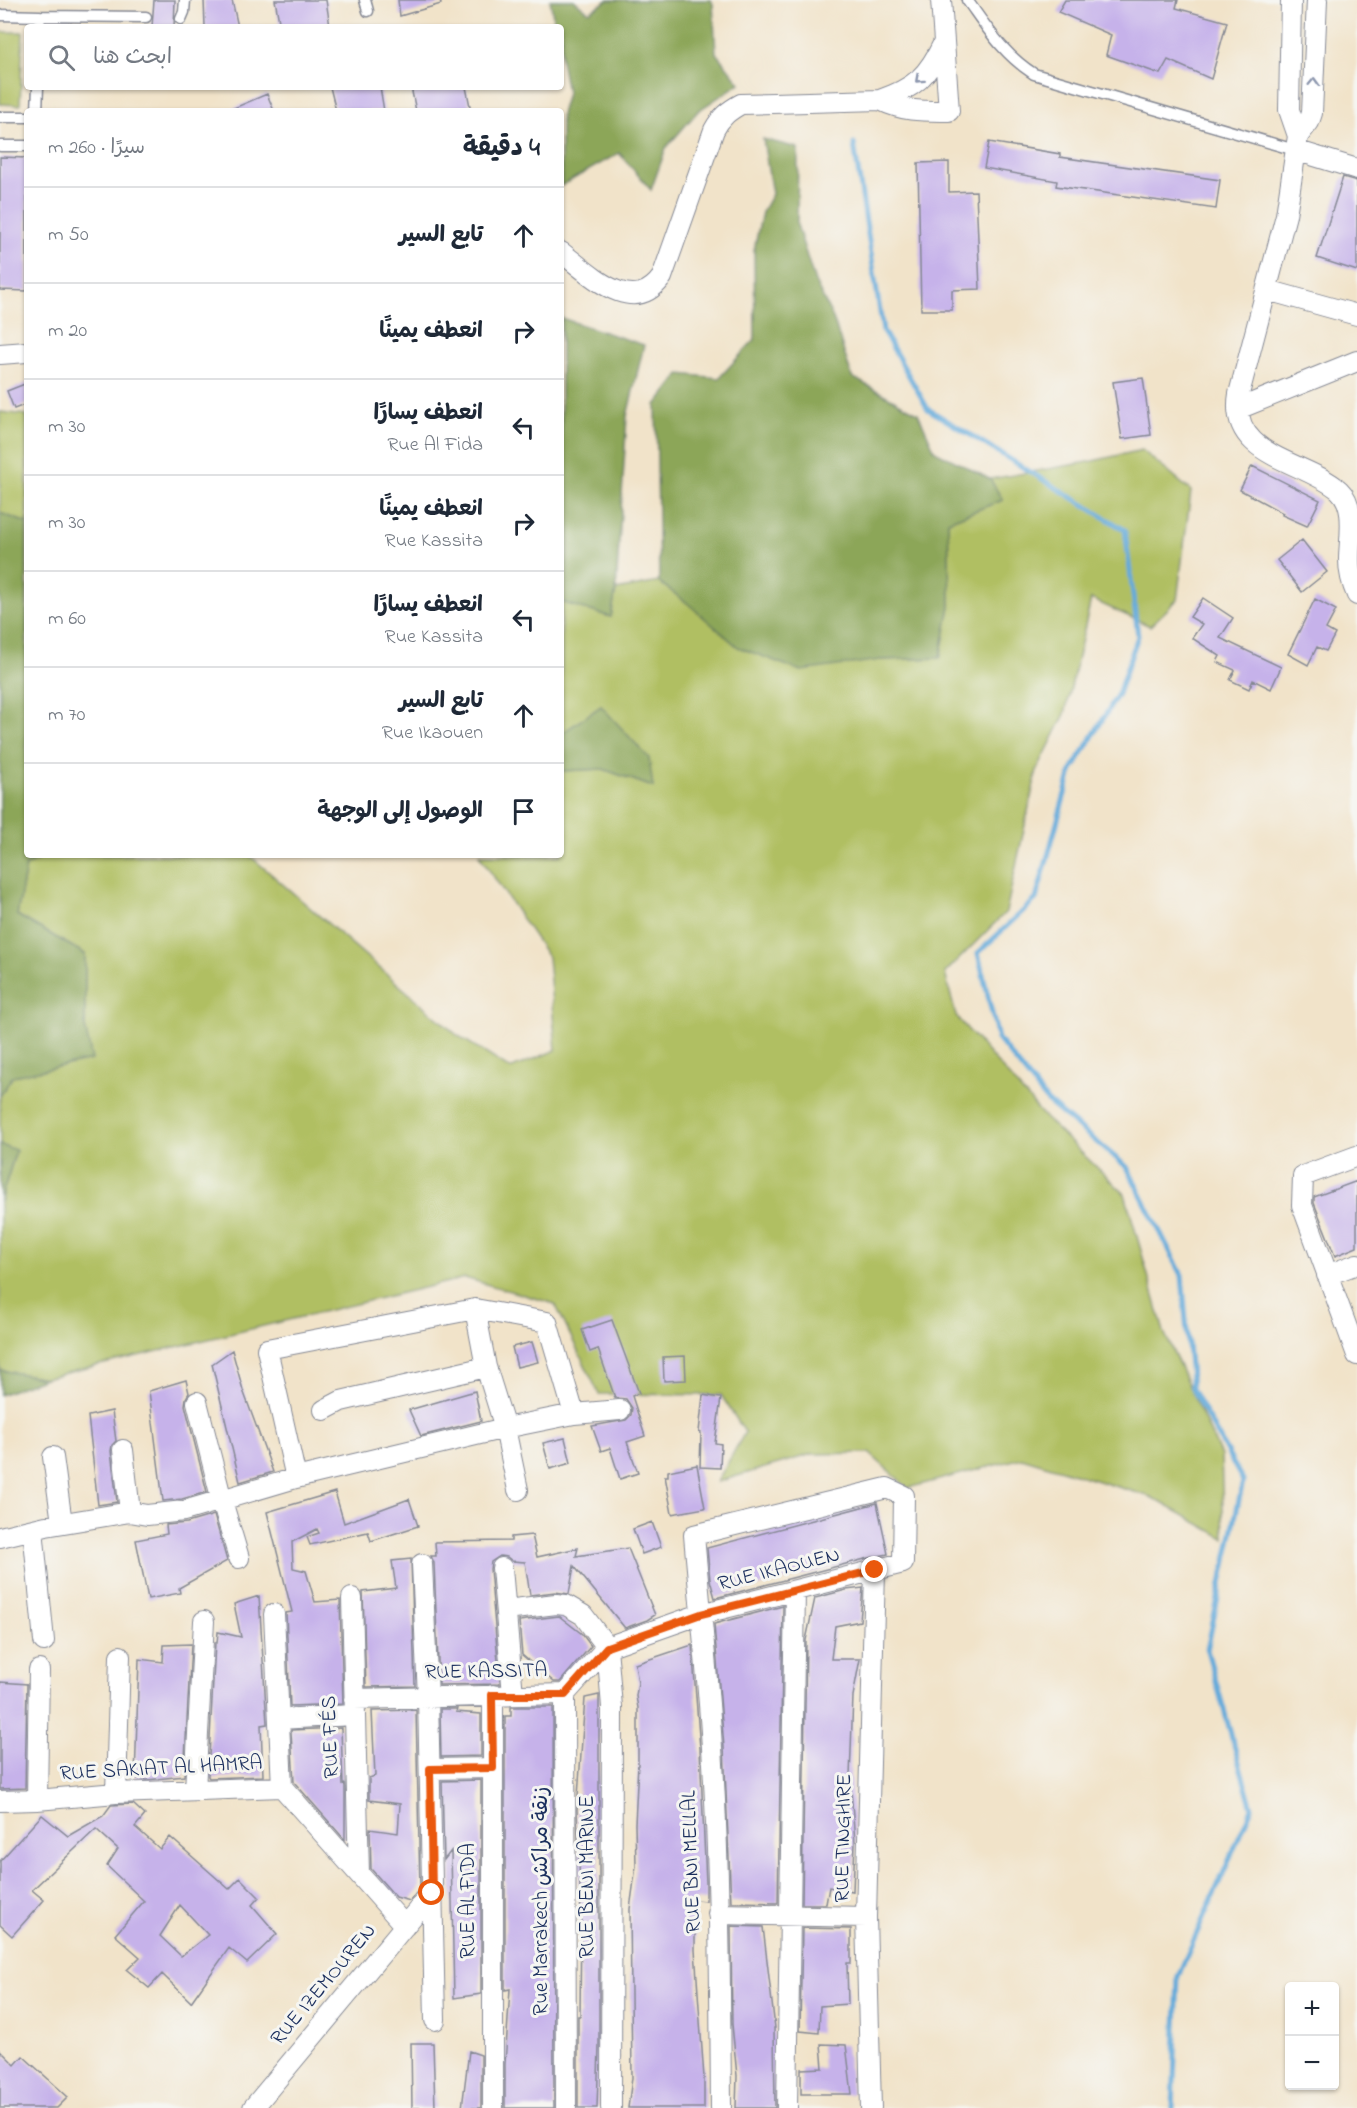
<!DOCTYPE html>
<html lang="ar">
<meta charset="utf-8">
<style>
body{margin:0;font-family:"Indie Flower","Playpen Sans Arabic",sans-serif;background:#f2f2f3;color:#1f2937;direction:rtl}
.controls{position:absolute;right:18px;bottom:18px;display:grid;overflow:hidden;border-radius:6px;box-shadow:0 2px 4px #0004}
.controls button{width:54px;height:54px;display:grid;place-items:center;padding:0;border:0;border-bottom:2px solid #e0e1e3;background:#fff;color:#1f2937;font:30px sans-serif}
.stop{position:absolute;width:18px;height:18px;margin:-14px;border:4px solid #ea580c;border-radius:50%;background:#fff}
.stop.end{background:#ea580c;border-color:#fff;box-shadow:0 2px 6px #0008}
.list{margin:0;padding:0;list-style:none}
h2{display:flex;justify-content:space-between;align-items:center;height:78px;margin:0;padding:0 24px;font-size:26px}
h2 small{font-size:20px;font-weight:400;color:#747a83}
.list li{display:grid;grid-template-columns:39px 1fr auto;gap:18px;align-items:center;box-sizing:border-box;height:96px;padding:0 24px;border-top:2px solid #e0e1e3}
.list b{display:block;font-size:22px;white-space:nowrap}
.list p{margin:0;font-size:20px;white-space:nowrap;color:#747a83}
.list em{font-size:20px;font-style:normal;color:#747a83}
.icon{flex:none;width:33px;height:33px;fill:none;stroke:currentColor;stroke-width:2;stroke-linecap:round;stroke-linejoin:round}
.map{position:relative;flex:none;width:1357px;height:2108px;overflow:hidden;direction:ltr}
.search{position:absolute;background:#fff;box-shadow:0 2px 4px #0004;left:24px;top:24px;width:540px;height:66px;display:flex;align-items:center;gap:15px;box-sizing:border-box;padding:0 21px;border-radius:6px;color:#747a83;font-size:22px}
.panel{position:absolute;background:#fff;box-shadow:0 2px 4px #0004;left:24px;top:108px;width:540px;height:750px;border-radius:6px;direction:rtl}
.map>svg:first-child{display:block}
.green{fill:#b0bf62;stroke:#667760;stroke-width:1.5}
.forest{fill:#8ca658;stroke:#546a5b;stroke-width:1.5}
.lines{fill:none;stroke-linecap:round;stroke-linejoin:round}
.stream{stroke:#64aada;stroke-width:5}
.building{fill:#c6b2ea;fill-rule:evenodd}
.lane-casing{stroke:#868994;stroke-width:13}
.street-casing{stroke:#868994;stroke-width:22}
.lane{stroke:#fff;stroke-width:10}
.street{stroke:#fff;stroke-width:20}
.oneway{stroke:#8d97ae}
.route{stroke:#ea580c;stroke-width:8}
.labels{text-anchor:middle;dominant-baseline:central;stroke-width:6;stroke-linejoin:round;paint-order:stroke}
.street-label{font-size:21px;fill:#1b2f5e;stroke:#f6f6f2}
</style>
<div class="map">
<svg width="1357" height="2108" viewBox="0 0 1357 2108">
<rect width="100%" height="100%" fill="#f6f6f2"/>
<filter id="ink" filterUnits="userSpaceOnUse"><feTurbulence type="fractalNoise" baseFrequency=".0167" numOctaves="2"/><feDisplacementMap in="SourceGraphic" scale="12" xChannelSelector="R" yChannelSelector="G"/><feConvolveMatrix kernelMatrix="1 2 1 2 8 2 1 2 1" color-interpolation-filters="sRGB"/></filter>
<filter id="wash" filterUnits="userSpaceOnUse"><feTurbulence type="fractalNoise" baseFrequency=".008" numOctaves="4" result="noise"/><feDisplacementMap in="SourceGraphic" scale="24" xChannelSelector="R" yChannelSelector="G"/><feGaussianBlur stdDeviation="1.35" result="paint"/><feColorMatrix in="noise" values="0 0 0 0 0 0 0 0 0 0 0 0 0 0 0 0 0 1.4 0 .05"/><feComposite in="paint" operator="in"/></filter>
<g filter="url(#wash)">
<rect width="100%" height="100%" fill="#f1e3c9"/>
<path class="green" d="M 0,32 L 23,32 L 20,105 L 0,104 Z
M 0,412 L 27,415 L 27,523 L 0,513 Z
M 1142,450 L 1191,491 L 1177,600 L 1150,626 L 1091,599 L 1065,714 L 1037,770 L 1006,912 L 945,973 L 956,1016 L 1048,1121 L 1125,1194 L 1164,1332 L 1221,1456 L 1224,1538 L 1151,1497 L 1022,1458 L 908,1488 L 869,1453 L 812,1454 L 717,1482 L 745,1432 L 721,1395 L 599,1394 L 555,1304 L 465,1278 L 45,1378 L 0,1370 L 0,1202 L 16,1151 L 0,1145 L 0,1096 L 12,1076 L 92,1060 L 85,1027 L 85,954 L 17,915 L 26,866 L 46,855 L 249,855 L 457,1035 L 510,1069 L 556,1050 L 548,957 L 479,855 L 561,855 L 561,771 L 603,769 L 653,787 L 601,706 L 561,734 L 561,602 L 611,617 L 616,590 L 659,582 L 686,602 L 880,660 L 940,658 L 950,606 L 948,521 L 1002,500 L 990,479 L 1088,462 Z"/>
<path class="forest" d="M 550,0 L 574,0 L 589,12 L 608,0 L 711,0 L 713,4 L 716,53 L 740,83 L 698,111 L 666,148 L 651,190 L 619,153 L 561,186 L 561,114 L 567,93 L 561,60 L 561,27 L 555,27 Z
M 763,139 L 798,148 L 797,225 L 815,282 L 833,318 L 852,377 L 918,413 L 935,451 L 990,479 L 1003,500 L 948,521 L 950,606 L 940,658 L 880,660 L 801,671 L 738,647 L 686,602 L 659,582 L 656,405 L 680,374 L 719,378 L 755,339 L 754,250 L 762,212 L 772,194 Z
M 561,318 L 644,345 L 627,416 L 616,590 L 611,617 L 561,602 Z
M 0,513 L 27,523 L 27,855 L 46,855 L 26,866 L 17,915 L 85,954 L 85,1027 L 92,1060 L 13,1076 L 0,1096 Z
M 601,706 L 649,758 L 653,787 L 603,769 L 561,771 L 561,734 Z
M 0,1145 L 16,1150 L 0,1202 Z
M 0,1370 L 45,1378 L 0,1395 Z"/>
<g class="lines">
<path class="stream" d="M 854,144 L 883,331 L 928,409 L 1125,530 L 1138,636 L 1118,694 L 1071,772 L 1036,899 L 978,953 L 998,1039 L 1048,1102 L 1127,1167 L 1182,1275 L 1192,1389 L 1243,1481 L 1207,1650 L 1252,1808 L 1178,1976 L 1173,2108"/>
</g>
<g id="blocks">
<path class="building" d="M 154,0 L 175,0 L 174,27 L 152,27 Z
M 204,0 L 232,0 L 238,27 L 205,27 Z
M 275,0 L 326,0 L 330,27 L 280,27 Z
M 398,0 L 440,0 L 441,4 L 400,16 Z
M 1065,0 L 1178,0 L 1176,8 L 1227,22 L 1211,79 L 1168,60 L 1160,74 L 1106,55 L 1111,35 L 1058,12 Z
M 330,87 L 380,87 L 384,111 L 336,111 Z
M 411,87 L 466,87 L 471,111 L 416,111 Z
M 267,94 L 274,111 L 227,111 Z
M 989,142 L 1060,154 L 1060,157 L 1220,180 L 1216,209 L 1056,186 L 1057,181 L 984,168 Z
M 0,157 L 27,158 L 27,291 L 0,290 Z
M 949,162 L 949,192 L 976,191 L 980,289 L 952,290 L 952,310 L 921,310 L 918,163 Z
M 1343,177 L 1357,181 L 1357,271 L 1317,258 Z
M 1143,378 L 1151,435 L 1122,439 L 1113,382 Z
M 27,383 L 27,404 L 14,409 L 7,391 Z
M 1252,466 L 1320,500 L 1307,526 L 1282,515 L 1283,513 L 1240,490 Z
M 1302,540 L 1327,572 L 1302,592 L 1277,560 Z
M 1203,598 L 1233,618 L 1220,638 L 1281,667 L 1271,689 L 1253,680 L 1249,689 L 1230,680 L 1235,670 L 1217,662 L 1220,656 L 1192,638 L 1202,624 L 1190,617 Z
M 1315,599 L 1336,610 L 1326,629 L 1335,634 L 1326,651 L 1317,647 L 1308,665 L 1288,654 Z
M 1357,1181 L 1357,1247 L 1335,1256 L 1314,1203 L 1314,1197 Z
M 612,1320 L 639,1393 L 632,1396 L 645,1436 L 627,1442 L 638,1473 L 620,1479 L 610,1448 L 601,1451 L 592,1426 L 626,1420 L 631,1415 L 632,1408 L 626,1399 L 615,1398 L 598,1349 L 590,1352 L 582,1330 Z
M 532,1342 L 538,1362 L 517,1367 L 512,1347 Z
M 232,1350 L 243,1390 L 273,1472 L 240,1482 L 212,1364 Z
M 685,1356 L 686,1380 L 664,1381 L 663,1357 Z
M 186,1380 L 189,1393 L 186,1398 L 185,1405 L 207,1492 L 182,1499 L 163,1501 L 149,1391 Z
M 475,1391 L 481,1421 L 421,1436 L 409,1410 Z
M 703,1395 L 721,1398 L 715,1443 L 721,1444 L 720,1468 L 700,1467 L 701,1433 L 699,1432 Z
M 112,1411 L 116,1441 L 112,1445 L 111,1451 L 117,1502 L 98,1505 L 88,1416 Z
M 565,1438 L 571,1463 L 550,1469 L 543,1443 Z
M 697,1465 L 705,1508 L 672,1514 L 665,1476 L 668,1476 L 668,1471 Z
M 335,1492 L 344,1523 L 409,1499 L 418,1526 L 371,1541 L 368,1532 L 310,1545 L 307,1537 L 319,1533 L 317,1529 L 292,1542 L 293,1568 L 306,1571 L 315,1602 L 340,1600 L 343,1704 L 290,1706 L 286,1613 L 292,1612 L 267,1512 Z
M 877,1503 L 888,1554 L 865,1559 L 715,1598 L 710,1580 L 707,1548 Z
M 214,1515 L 227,1561 L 179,1588 L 180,1593 L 148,1599 L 136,1540 L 167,1534 L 166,1525 L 187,1523 Z
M 652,1522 L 661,1547 L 642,1554 L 633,1529 Z
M 532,1535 L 537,1557 L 578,1548 L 576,1556 L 628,1548 L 655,1615 L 647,1620 L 625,1628 L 574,1566 L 569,1594 L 555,1592 L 530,1595 L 525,1562 L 512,1561 L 507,1557 L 500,1556 L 491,1562 L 490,1569 L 500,1684 L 439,1685 L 434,1563 L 431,1556 L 436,1556 L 435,1542 L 511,1541 L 511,1537 Z
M 411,1559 L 415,1686 L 366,1687 L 363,1592 L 396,1588 L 392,1561 Z
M 863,1588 L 860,1621 L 835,1626 L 831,1659 L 860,1659 L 853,1696 L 850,1777 L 855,1842 L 853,1891 L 829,1887 L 826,1904 L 802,1904 L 806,1640 L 815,1598 L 846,1590 Z
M 259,1596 L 267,1724 L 261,1725 L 263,1776 L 209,1778 L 208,1776 L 215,1643 L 217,1643 L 218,1632 L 241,1637 L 234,1604 Z
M 783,1606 L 778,1903 L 733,1902 L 731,1902 L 724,1747 L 714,1624 Z
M 559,1616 L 582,1634 L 591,1646 L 560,1682 L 554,1682 L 522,1655 L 519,1621 Z
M 191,1644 L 184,1776 L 147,1780 L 135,1778 L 139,1659 L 163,1662 L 164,1645 Z
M 692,1645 L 700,1749 L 706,1883 L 706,1901 L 695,1900 L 695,1950 L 704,2078 L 704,2108 L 628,2108 L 632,2078 L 630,1909 L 636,1866 L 635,1824 L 638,1763 L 638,1708 L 636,1696 L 638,1683 L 635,1664 Z
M 0,1682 L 27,1684 L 25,1788 L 0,1789 Z
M 599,1695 L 599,2046 L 597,2108 L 578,2108 L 578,2016 L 580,2016 L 581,1915 L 577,1810 L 585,1698 Z
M 511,1707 L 553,1707 L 554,2108 L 505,2108 L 505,2064 L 510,1989 L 505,1990 L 505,1716 L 511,1716 Z
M 440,1709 L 457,1709 L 456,1712 L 481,1714 L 481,1756 L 441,1757 Z
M 416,1710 L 420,1888 L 410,1901 L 396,1897 L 371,1869 L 370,1829 L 398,1833 L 400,1804 L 369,1800 L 369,1778 L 375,1776 L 372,1711 Z
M 341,1728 L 343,1785 L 345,1784 L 345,1840 L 294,1782 L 291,1732 L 291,1730 Z
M 481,1780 L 481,1994 L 454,1998 L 451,1851 L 444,1860 L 442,1781 Z
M 133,1804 L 145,1815 L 135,1827 L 160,1849 L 170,1837 L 229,1889 L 240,1878 L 259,1897 L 252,1905 L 277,1934 L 247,1963 L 229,1948 L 191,2002 L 162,1974 L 149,1988 L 127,1970 L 140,1957 L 115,1935 L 144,1901 L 107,1866 L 118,1849 L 96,1829 L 32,1890 L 44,1900 L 12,1936 L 0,1925 L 0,1861 L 42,1815 L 68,1836 L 103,1816 L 111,1805 ZM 180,1905 L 208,1935 L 181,1956 L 160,1936 Z
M 731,1926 L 763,1927 L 775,2028 L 774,2028 L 775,2108 L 736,2108 L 737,2076 L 732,2024 Z
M 802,1928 L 851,1929 L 851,1963 L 847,1963 L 848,2004 L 820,2006 L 819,2033 L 800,2031 Z
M 411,2043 L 433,2043 L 435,2108 L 412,2108 Z
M 821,2044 L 846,2045 L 852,2094 L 801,2094 L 801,2069 L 823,2068 Z
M 0,2050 L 15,2065 L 23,2056 L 68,2097 L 57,2108 L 0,2108 Z
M 469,2051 L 481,2055 L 481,2108 L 462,2108 Z"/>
</g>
</g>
<g filter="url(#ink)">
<use href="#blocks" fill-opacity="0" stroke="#868994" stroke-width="1.5"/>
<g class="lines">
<defs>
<path id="lane" d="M 365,0 L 368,11
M 967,0 C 988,29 1003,54 1034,74 L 1295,150
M 0,15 L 40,16 L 39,27
M 40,16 L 146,17
M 181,19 L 184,12 L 185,0
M 37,111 L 38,87
M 0,117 L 27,117
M 0,146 L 27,146"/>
<path id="street" d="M 1291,0 L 1289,110 L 1298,136
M 1317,0 L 1312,113 L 1309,122 L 1298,136 L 1286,215 L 1239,394 C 1228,457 1304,460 1339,490 C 1357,507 1349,537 1349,560 C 1349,572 1352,584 1357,595
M 880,100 C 905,112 922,111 949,111 L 941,0
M 1295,150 L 1357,169
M 561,252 C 589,273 632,319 662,277 L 714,130 C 721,117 728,111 741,104 L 880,100 C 915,88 928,76 944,42
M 1267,290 L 1357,315
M 0,354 L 27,352
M 1238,409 L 1357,361
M 1357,1156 L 1303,1176 L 1302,1205 L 1357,1355
M 1327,1275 L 1357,1264
M 475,1309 L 547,1322 L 574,1414
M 197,1402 L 222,1501 L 239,1558
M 324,1410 L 341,1401 L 486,1367
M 123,1450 L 130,1512
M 53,1457 L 62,1523
M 296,1478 L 267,1349 L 475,1309 L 486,1367 L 505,1428 L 518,1490
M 33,1529 L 44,1641
M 0,1537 L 46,1526 L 130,1512 L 147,1515 L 184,1511 L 296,1478 L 505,1428 L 574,1414 L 620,1410
M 422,1564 L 428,1697 L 435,2020
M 502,1568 L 513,1695
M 352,1598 L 359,1874
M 506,1610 L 556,1604 L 566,1605 L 583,1615 L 607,1647 L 612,1707 L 611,2108
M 274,1614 L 282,1787
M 565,1694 L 566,2108
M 493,1695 L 493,2108
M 354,1699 L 565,1694 L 607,1647 L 701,1614 L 903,1563 L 904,1496 L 887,1488 L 694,1535 C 700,1606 708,1677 712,1748 C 720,1868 720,1988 721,2108
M 279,1719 L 354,1715
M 430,1769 L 493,1768
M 195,1790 L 204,1621
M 116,1793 L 120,1656
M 37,1800 L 39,1670
M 0,1801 L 37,1800 L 116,1793 L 282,1787 L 405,1926
M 718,1914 L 866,1917
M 253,2108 L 432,1893
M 787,2108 L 795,1590
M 871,2108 L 866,1917 L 875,1570"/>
</defs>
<use href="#lane" class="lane-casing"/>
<use href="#street" class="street-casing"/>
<use href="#lane" class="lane"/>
<use href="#street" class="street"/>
</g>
<defs><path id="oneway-chevron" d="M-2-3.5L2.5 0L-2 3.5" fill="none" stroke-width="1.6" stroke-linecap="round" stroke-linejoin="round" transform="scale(1.5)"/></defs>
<g class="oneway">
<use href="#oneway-chevron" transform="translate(919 79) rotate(138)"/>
<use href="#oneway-chevron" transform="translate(1314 82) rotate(-88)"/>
</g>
</g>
<g class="lines" filter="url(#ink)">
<path class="route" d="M 432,1893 L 430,1769 L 493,1768 L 492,1695 L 565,1695 L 607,1647 L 701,1614 L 875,1570"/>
</g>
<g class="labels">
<g class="street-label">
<text transform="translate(779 1570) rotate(-14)">RUE IKAOUEN</text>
<text transform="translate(486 1672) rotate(-1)">RUE KASSITA</text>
<text transform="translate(331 1737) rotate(-92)">RUE FÉS</text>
<text transform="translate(161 1769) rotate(-3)">RUE SAKIAT AL HAMRA</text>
<text transform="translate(844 1838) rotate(-89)">RUE TINGHIRE</text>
<text transform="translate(692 1862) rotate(-92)">RUE BNI MELLAL</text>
<text transform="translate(588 1877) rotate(-90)">RUE BENI MARINE</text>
<text transform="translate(469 1901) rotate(-90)">RUE AL FIDA</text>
<text transform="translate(542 1901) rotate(-90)">Rue Marrakech زنقة مراكش</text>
<text transform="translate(324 1985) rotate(-50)">RUE IZEMOUREN</text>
</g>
</g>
</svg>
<div class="controls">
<button>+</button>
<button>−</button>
</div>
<div class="stop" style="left:432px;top:1893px"></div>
<div class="stop end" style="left:875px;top:1570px"></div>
<div class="search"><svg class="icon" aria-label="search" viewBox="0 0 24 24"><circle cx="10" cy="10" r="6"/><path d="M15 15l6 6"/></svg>ابحث هنا</div>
<section class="panel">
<h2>4 دقيقة<small>سيرًا · 260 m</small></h2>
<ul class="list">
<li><svg class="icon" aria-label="ahead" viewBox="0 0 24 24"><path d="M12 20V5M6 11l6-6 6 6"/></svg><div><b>تابع السير</b></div><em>50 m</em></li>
<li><svg class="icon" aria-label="right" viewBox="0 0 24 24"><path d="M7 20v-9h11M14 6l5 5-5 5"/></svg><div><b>انعطف يمينًا</b></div><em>20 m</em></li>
<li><svg class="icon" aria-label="left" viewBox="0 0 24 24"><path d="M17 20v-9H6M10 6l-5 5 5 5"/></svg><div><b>انعطف يسارًا</b><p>Rue Al Fida</p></div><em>30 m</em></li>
<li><svg class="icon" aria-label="right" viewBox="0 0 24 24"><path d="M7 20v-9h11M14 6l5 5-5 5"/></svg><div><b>انعطف يمينًا</b><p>Rue Kassita</p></div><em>30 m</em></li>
<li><svg class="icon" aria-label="left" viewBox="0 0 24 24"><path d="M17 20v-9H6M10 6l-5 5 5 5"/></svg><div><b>انعطف يسارًا</b><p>Rue Kassita</p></div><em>60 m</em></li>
<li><svg class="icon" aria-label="ahead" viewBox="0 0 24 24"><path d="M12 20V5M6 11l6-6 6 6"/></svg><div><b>تابع السير</b><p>Rue Ikaouen</p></div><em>70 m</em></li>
<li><svg class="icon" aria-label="arrive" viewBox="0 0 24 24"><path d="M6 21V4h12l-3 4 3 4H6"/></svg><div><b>الوصول إلى الوجهة</b></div></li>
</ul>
</section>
</div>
